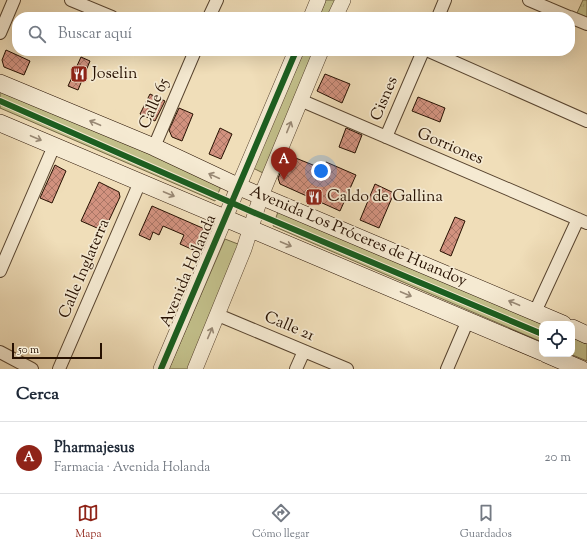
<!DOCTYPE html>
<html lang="es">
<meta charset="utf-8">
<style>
body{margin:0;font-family:"Sorts Mill Goudy",serif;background:#f6f6f7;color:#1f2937}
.controls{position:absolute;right:12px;bottom:12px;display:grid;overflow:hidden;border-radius:8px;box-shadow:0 4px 16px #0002}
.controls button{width:36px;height:36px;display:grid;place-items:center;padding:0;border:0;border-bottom:1px solid #e0e1e3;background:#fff;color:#1f2937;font:20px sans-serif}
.scale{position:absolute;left:12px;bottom:10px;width:90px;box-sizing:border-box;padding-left:4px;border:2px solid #261001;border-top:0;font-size:11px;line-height:14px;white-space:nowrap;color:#261001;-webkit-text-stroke:3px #f5ead2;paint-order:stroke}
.you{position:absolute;left:321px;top:171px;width:14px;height:14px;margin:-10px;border:3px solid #fff;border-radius:50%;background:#1a73e8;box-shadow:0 0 0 6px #1a73e833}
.badge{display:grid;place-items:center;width:26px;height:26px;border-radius:50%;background:#8f2418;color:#fff;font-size:13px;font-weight:700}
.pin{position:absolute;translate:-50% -33px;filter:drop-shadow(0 1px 2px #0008)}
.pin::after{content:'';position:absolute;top:21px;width:14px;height:12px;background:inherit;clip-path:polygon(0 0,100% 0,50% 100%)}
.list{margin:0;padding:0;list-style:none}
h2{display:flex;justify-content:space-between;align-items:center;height:52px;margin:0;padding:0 16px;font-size:17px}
h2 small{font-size:13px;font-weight:400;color:#747a83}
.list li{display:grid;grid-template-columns:26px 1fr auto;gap:12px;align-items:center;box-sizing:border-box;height:72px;padding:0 16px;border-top:1px solid #e0e1e3}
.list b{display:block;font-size:15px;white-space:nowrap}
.list p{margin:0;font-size:13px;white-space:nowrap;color:#747a83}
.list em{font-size:13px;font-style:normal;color:#747a83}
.icon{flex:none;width:22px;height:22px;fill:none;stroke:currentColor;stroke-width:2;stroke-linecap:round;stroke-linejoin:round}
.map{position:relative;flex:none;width:587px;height:369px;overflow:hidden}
.search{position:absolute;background:#fff;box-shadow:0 4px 16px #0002;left:12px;right:12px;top:12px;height:44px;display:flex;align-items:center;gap:10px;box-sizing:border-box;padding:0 14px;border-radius:16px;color:#747a83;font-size:15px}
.sheet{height:124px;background:#fff}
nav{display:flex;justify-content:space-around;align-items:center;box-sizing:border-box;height:56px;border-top:1px solid #e0e1e3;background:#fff;font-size:11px;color:#747a83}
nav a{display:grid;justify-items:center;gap:2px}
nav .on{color:#8f2418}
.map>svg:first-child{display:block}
.grass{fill:#c2bf8a;stroke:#746846}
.park{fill:url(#park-tufts);stroke:#746846}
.building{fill:url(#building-cross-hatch);stroke:#261001}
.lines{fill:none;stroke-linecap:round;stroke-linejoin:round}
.minor-casing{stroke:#58442f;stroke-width:14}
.tertiary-casing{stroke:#58442f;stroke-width:16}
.secondary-casing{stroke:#261001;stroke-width:18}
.minor{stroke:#f5ead2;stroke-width:12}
.tertiary{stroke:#f5ead2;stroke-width:15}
.secondary{stroke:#f5ead2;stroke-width:17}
.cycleway-casing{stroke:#f5ead2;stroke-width:8}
.cycleway{stroke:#1b5e20;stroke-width:6}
.oneway{stroke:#988874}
.labels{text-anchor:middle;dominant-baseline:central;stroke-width:3.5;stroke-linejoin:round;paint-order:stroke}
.poi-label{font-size:16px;fill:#261001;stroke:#f5ead2;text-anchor:start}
.street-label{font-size:16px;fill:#261001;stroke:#f5ead2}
</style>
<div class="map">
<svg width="587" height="369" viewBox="0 0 587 369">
<defs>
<pattern id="park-tufts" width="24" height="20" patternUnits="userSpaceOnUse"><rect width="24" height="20" fill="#c2bf8a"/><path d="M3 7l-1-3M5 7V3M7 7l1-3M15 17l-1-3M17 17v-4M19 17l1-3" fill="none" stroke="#a7a375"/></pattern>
<pattern id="building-cross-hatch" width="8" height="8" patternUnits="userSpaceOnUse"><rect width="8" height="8" fill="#d2927f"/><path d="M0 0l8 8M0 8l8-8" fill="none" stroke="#aa7666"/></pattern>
</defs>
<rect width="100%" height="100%" fill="#f0deb9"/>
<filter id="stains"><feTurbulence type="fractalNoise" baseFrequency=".005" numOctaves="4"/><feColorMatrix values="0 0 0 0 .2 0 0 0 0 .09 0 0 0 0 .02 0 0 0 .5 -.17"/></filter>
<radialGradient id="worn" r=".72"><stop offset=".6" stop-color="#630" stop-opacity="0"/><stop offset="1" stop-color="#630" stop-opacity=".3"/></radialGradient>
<path class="grass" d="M 326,0 L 340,0 L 333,17 L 319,17 Z
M 304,51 L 318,51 L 265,174 L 253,168 Z
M 0,89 L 222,184 L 215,201 L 0,108 Z
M 279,209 L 542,324 L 542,342 L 273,226 Z
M 225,239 L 243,246 L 190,369 L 169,369 Z
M 572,333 L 587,340 L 587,361 L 570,354 L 572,354 Z"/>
<path class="park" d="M 583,0 L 587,0 L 587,17 L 577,13 Z"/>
<path class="building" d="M 6,50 L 30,61 L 24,75 L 4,67 L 2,60 Z
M 81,57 L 90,61 L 78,90 L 68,86 Z
M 325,74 L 350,84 L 342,103 L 317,91 Z
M 150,94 L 165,101 L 155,121 L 140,114 Z
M 418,97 L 445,108 L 440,122 L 412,111 Z
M 179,108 L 193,114 L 182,141 L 172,137 L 169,130 Z
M 220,128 L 232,134 L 221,159 L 209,154 Z
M 346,128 L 362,135 L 355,153 L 339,147 Z
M 288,155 L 323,169 L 326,162 L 356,175 L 340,211 L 280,184 L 278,178 Z
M 55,165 L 66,171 L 52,203 L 40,198 Z
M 99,182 L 119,192 L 120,197 L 104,231 L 81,221 Z
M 375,184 L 394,193 L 379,228 L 360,220 Z
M 152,206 L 207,230 L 198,252 L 180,244 L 184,235 L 163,226 L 159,235 L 153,232 L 150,240 L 139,235 Z
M 455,217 L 465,221 L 451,256 L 440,251 Z"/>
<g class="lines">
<defs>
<path id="minor" d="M 71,0 L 112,17
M 529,0 L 569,17
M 209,17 L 217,0
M 438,17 L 445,0
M 570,17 L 587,24
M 0,33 L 14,0
M 429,51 L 587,121
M 300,100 L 587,223
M 386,137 L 423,51
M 154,147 L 195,51
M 0,271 L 54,146
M 535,312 L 578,219
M 218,315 L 347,369
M 0,352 L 32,369
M 59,369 L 140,182
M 296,369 L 304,351
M 447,369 L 468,320"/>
<path id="tertiary" d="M 311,17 L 318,0
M 335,17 L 343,0
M 161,369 L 296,51
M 195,369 L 244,249 L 261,196 L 321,51"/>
<path id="secondary" d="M 0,83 L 154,147 L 237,186 L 563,324
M 0,123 L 542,352
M 572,328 L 587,335
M 546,354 L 581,369"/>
</defs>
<use href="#minor" class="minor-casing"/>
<use href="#tertiary" class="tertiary-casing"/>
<use href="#secondary" class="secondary-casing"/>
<use href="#minor" class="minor"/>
<use href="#tertiary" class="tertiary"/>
<use href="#secondary" class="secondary"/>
<defs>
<path id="cycleway" d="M 0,101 L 255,213 L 542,334
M 161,369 L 296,51"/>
</defs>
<use href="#cycleway" class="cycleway-casing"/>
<use href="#cycleway" class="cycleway"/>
</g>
<defs><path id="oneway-shaft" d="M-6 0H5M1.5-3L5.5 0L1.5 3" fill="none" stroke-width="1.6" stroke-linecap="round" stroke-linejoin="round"/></defs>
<g class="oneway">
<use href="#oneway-shaft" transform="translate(95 123) rotate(-157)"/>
<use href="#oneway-shaft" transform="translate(289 127) rotate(-68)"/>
<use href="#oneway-shaft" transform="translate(36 138) rotate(23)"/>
<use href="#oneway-shaft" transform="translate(214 176) rotate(-155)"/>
<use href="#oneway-shaft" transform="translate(169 194) rotate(23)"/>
<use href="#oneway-shaft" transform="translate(286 244) rotate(23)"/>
<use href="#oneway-shaft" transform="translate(406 294) rotate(23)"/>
<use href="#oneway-shaft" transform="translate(514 303) rotate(-157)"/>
<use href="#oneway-shaft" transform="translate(210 333) rotate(-67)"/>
</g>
<defs>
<symbol id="restaurant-square" viewBox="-11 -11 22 22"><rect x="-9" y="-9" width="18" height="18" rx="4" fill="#8f2418" stroke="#f5ead2"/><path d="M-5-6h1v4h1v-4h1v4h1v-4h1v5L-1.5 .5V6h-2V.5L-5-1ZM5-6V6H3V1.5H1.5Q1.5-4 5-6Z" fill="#fff"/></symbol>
</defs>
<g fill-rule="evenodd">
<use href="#restaurant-square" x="69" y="64" width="20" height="20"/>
<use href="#restaurant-square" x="304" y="187" width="20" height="20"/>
</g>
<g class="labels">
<g class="poi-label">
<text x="92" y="74">Joselin</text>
<text x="327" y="197">Caldo de Gallina</text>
</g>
<g class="street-label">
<text transform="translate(385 99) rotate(-67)">Cisnes</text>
<text transform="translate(155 104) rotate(-67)">Calle 65</text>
<text transform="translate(450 147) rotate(23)">Gorriones</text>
<text transform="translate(358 237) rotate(23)">Avenida Los Próceres de Huandoy</text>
<text transform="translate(85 269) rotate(-67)">Calle Inglaterra</text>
<text transform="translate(189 271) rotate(-67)">Avenida Holanda</text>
<text transform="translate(289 327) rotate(23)">Calle 21</text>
</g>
</g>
<rect width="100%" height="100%" filter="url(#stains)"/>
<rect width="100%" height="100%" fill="url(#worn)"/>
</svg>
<div class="controls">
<button><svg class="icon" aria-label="locate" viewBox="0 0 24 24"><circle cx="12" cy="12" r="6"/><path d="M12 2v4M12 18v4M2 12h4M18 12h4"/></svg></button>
</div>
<div class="scale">50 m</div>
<div class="you"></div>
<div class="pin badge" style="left:284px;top:180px">A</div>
<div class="search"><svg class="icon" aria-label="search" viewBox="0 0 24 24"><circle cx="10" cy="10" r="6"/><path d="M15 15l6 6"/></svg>Buscar aquí</div>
</div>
<section class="sheet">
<h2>Cerca<small></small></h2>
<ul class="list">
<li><span class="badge">A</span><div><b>Pharmajesus</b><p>Farmacia · Avenida Holanda</p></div><em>20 m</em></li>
</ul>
</section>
<nav>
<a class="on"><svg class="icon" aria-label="map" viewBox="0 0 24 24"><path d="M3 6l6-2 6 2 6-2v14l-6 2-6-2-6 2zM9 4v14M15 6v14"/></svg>Mapa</a>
<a><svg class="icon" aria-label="directions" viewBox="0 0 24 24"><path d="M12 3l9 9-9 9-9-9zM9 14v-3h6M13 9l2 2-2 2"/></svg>Cómo llegar</a>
<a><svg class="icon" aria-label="saved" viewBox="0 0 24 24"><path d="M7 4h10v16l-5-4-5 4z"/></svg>Guardados</a>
</nav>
